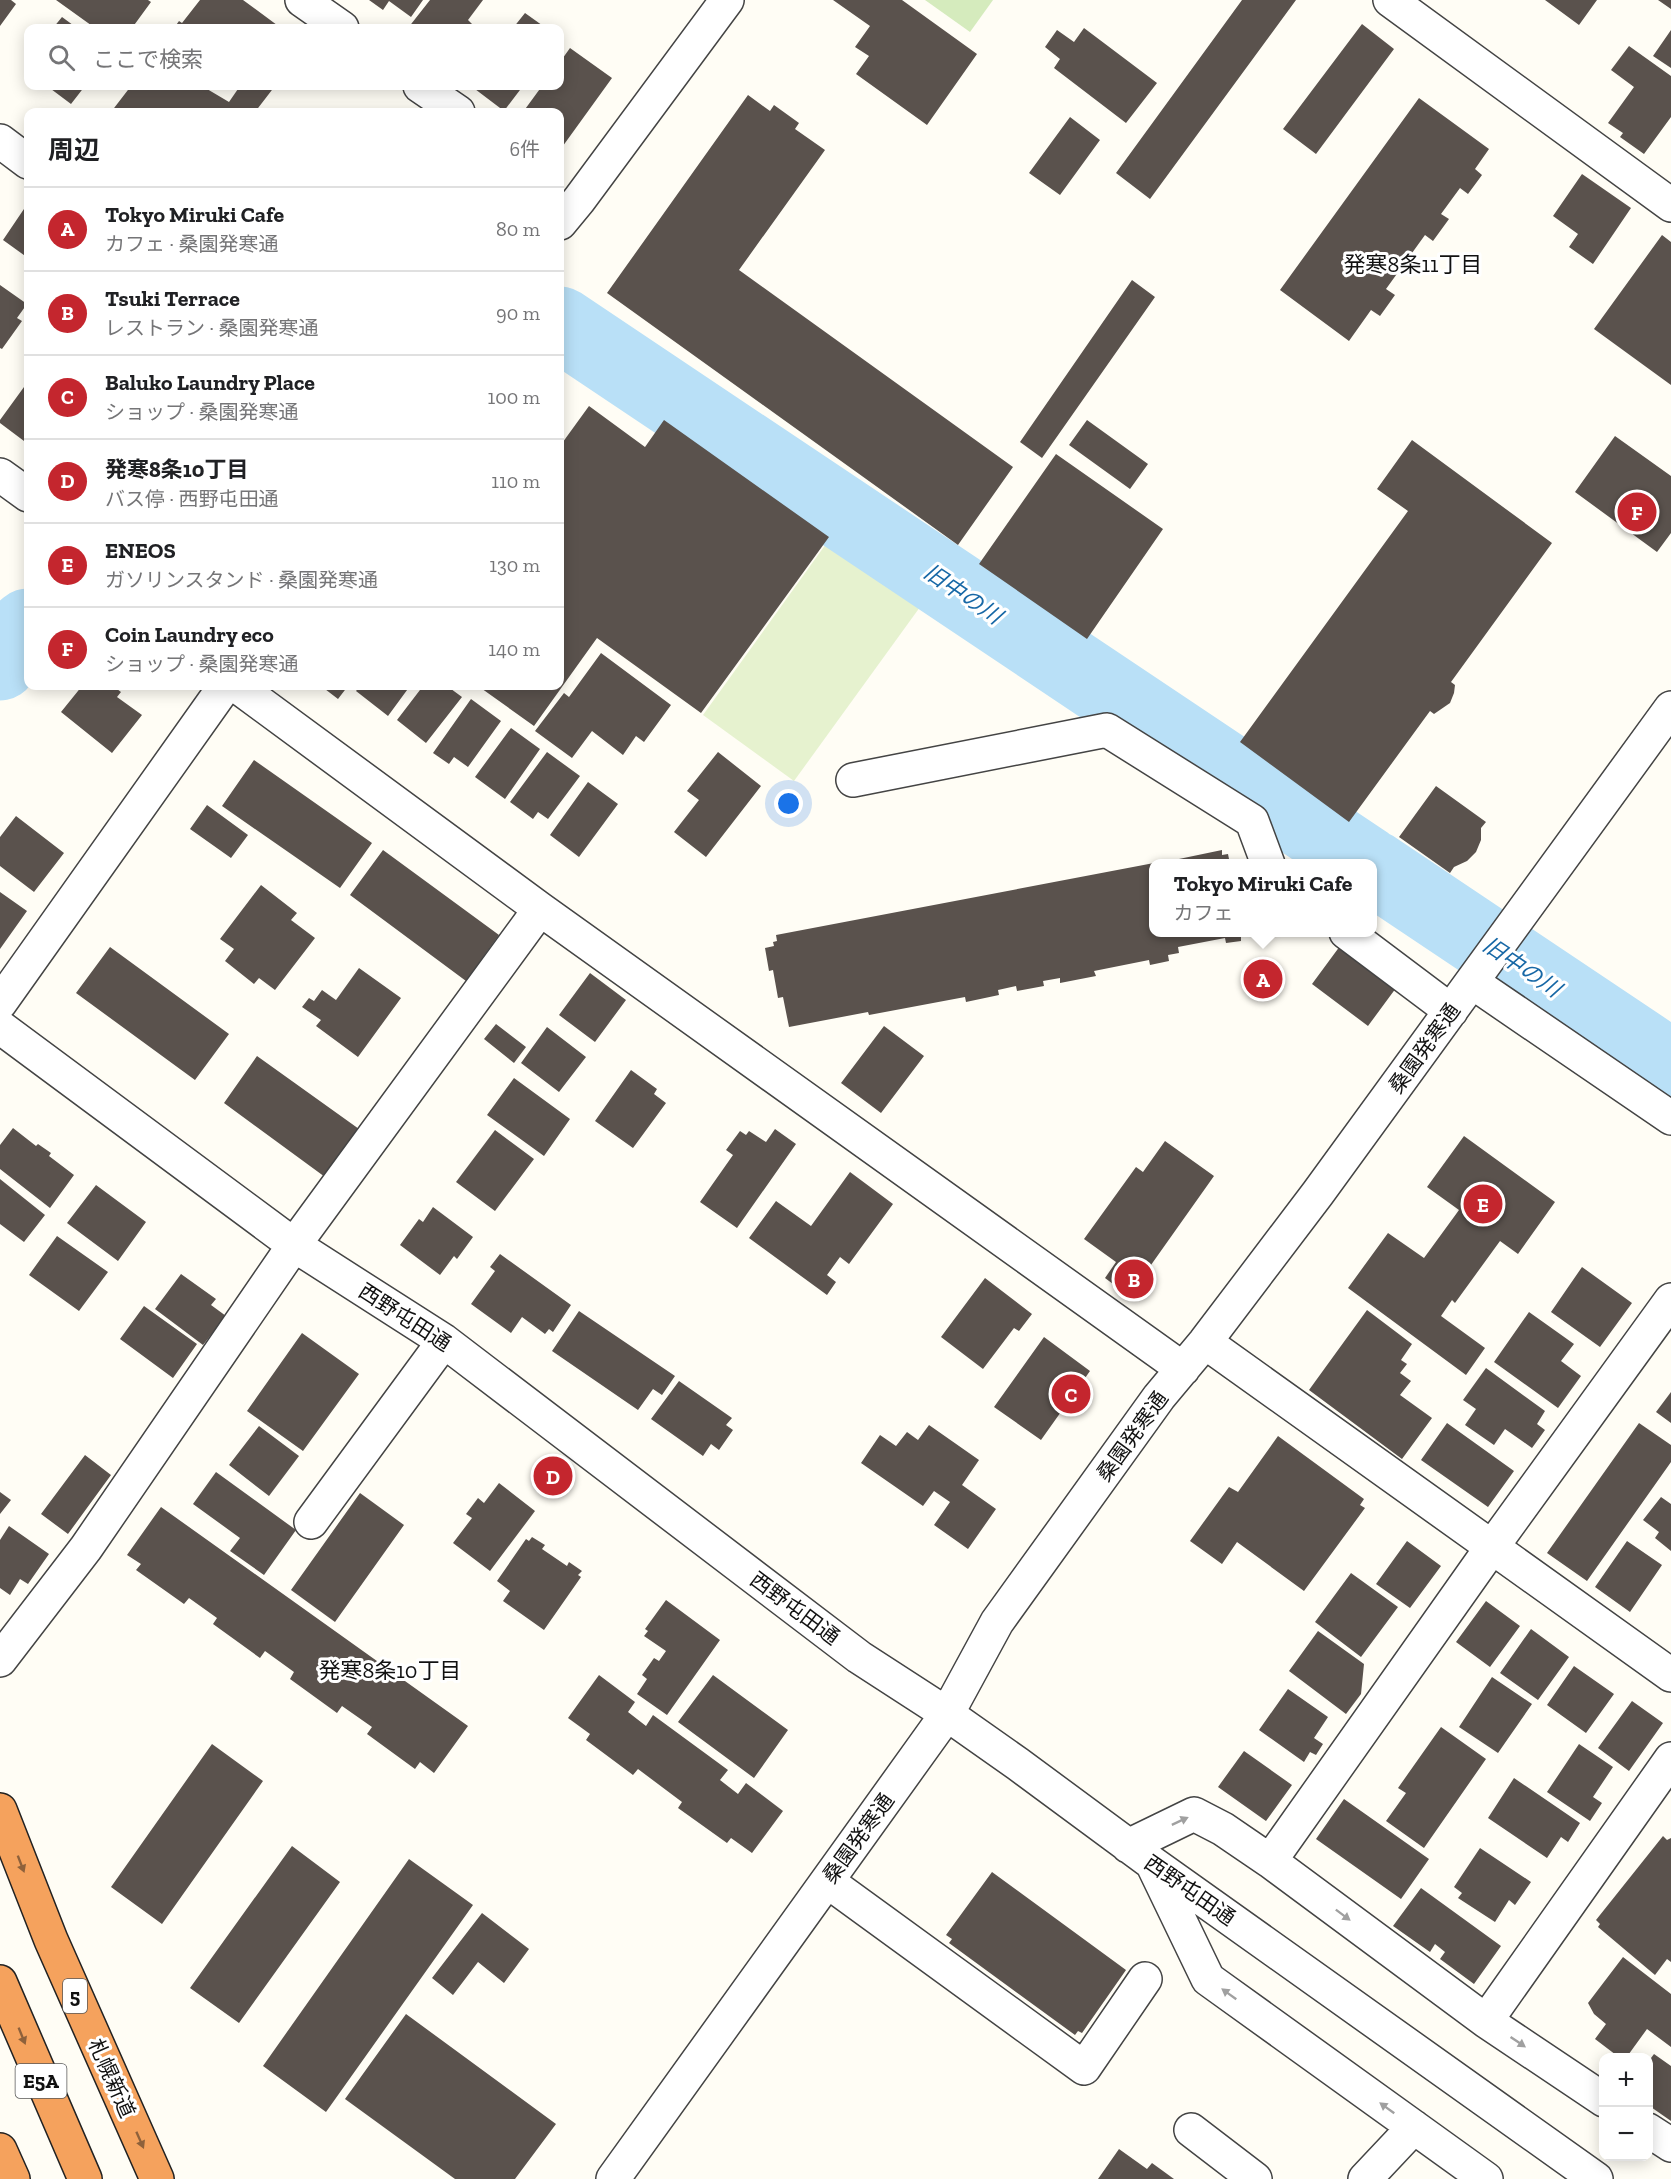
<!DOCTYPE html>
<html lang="ja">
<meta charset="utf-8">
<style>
body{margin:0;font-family:"Zilla Slab","Noto Sans JP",serif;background:#f2f2f2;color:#202124}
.controls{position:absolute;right:18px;bottom:18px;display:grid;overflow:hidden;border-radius:12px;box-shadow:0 3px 15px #0003}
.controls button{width:54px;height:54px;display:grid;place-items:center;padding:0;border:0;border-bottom:2px solid #e0e0e0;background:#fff;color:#202124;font:30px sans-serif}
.you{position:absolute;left:789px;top:804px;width:21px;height:21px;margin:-15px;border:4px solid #fff;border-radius:50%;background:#1a73e8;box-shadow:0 0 0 9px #1a73e833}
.badge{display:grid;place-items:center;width:39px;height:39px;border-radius:50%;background:#c4262e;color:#fff;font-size:20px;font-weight:700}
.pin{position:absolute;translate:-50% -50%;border:3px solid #fff;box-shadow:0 2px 6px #0006}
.popup{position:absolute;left:1149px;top:859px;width:228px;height:78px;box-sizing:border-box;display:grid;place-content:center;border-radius:12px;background:#fff;filter:drop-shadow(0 2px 4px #0005);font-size:20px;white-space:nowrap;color:#757577}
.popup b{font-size:22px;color:#202124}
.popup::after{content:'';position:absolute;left:50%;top:100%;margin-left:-12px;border:12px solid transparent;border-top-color:#fff}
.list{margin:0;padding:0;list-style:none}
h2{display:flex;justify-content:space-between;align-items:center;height:78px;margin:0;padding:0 24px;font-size:26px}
h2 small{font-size:20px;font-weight:400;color:#757577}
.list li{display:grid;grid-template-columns:39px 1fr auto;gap:18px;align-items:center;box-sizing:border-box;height:84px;padding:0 24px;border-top:2px solid #e0e0e0}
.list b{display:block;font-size:22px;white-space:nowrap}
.list p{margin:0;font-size:20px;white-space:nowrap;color:#757577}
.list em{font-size:20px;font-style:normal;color:#757577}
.icon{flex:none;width:33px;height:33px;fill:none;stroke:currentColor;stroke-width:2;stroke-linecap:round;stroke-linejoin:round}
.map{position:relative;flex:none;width:1671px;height:2179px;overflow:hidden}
.search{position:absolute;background:#fff;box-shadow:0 3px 15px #0003;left:24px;top:24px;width:540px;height:66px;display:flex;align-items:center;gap:15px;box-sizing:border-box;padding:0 21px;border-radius:12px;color:#757577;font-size:22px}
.panel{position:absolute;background:#fff;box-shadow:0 3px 15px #0003;left:24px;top:108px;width:540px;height:582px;border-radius:12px}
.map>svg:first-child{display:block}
.green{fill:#d5ebbd}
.pitch{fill:#e6f2cf}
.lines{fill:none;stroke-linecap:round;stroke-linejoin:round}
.river{stroke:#b9e0f7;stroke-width:75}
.building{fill:#5a524d}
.minor-casing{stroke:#444;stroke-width:36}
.highway-casing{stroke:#222;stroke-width:36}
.minor{stroke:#fff;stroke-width:33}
.highway{stroke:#f5a25d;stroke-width:33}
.oneway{fill:#a0a0a0}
.oneway2{fill:#8e613b}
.labels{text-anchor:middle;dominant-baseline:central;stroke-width:6;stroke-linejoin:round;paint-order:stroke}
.shield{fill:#fff;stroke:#585858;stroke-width:1.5}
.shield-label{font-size:20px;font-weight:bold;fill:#111}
.street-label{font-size:21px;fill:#111;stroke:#fff}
.neighbourhood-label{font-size:22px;fill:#111;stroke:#fff}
.water-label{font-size:22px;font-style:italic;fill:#1768a6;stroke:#fff}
</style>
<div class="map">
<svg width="1671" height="2179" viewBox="0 0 1671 2179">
<rect width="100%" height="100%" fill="#fffdf5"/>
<path class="green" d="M 925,0 L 993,0 L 970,32 Z"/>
<path class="pitch" d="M 836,530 L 928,596 L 794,781 L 703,715 Z"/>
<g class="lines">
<path class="river" d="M 560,324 L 1367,864
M 0,663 L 21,632 L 28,626
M 1372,867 L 1671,1067"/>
</g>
<path class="building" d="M 0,0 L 11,0 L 16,4 L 0,26 Z
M 56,0 L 148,0 L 151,2 L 132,28 L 95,28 Z
M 200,0 L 243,0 L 281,28 L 174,28 L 179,21 L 182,23 Z
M 369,0 L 423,0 L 411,17 L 389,1 L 383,10 Z
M 430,0 L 483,0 L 468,20 L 472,24 L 468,28 L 408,28 Z
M 833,0 L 902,0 L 977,54 L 927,125 L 856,74 L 869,56 L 855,47 L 870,26 Z
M 1242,0 L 1296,0 L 1150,199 L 1116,173 Z
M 1545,0 L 1597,0 L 1579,25 Z
M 1658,0 L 1671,0 L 1671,9 Z
M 525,13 L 546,28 L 513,28 Z
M 62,17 L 77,28 L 53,28 Z
M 1362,24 L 1394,49 L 1316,154 L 1283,129 Z
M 1084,28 L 1157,83 L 1126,123 L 1054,68 L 1060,59 L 1045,47 L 1057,30 L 1074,42 Z
M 1671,30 L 1671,68 L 1653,56 Z
M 1629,46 L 1671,76 L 1671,117 L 1644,154 L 1620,137 L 1623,133 L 1608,123 L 1634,87 L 1611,70 Z
M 570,48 L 612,78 L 560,150 L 560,112 L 523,112 L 542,86 L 560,86 L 560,62 Z
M 47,86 L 85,86 L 71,104 Z
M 131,86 L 202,86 L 229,102 L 240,86 L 275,86 L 255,112 L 111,112 Z
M 471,86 L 523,86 L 504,111 Z
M 748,95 L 770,111 L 774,105 L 799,123 L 795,129 L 825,150 L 739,270 L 1013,467 L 958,545 L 607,293 Z
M 1419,98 L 1489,149 L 1475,169 L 1482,175 L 1468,194 L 1460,188 L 1441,214 L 1449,219 L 1433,241 L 1425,235 L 1386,289 L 1395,295 L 1380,316 L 1371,310 L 1349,341 L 1280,290 Z
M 1070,117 L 1100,140 L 1060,195 L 1029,173 Z
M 1582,174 L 1631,208 L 1593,264 L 1569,247 L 1578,234 L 1553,216 Z
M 26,206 L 28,208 L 28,258 L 3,240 Z
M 1662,235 L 1671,242 L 1671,385 L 1594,329 Z
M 1132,280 L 1155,297 L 1042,458 L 1020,442 Z
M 0,285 L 27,304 L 17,318 L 22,321 L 2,349 L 0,348 Z
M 24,387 L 28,390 L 28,444 L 0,423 L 0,420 Z
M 589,406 L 645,447 L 664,420 L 829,537 L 701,713 L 597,638 L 534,726 L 478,686 L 560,686 L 560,446 Z
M 1087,420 L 1148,464 L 1130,489 L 1069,445 Z
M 1615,436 L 1671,476 L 1671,533 L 1657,552 L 1575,492 Z
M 1412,440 L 1552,543 L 1451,682 L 1455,685 L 1454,693 L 1450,703 L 1434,714 L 1430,711 L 1349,822 L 1240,742 L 1408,511 L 1377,489 Z
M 1056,454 L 1163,529 L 1087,639 L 979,564 Z
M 601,653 L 671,705 L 644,742 L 636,736 L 623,755 L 592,731 L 572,758 L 535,731 L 564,693 L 569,697 Z
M 82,686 L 113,686 L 121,692 L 117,697 L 142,715 L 112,753 L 61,712 Z
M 321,686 L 348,686 L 338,699 Z
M 360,686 L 410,686 L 388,716 L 356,691 Z
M 423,686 L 447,686 L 462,697 L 426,743 L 397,720 Z
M 471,699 L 501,721 L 468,767 L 454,757 L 449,764 L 433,753 Z
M 511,728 L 540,749 L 505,799 L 475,777 Z
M 547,752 L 580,776 L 548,819 L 538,812 L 533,819 L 510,802 Z
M 718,752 L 761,786 L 706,857 L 674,832 L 699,800 L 687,791 Z
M 254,760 L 372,843 L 340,888 L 222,806 Z
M 588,782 L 618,804 L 579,857 L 550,835 Z
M 1436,786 L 1486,822 L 1481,828 L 1481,840 L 1476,852 L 1467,861 L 1454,867 L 1450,873 L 1399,837 Z
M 207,805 L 248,835 L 231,858 L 190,829 Z
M 16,816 L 64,853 L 34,892 L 0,866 L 0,837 Z
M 383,850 L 499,935 L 466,981 L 350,895 Z
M 1222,850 L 1222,855 L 1228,854 L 1230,864 L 1155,864 Z
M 1154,863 L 1154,932 L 1243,932 L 1243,935 L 1241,935 L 1241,941 L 1226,943 L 1225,938 L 1178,947 L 1179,953 L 1168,955 L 1169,961 L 1150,965 L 1149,960 L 1094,971 L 1096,976 L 1060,983 L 1060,978 L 1043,981 L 1044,986 L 1017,991 L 1016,986 L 998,990 L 999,995 L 966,1002 L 965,997 L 869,1015 L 868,1012 L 789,1027 L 783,997 L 778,998 L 773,970 L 769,971 L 765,948 L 774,946 L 773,942 L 777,941 L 776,935 Z
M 261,885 L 297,913 L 291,920 L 315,938 L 275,990 L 259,978 L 254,984 L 225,961 L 234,949 L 220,939 Z
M 0,892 L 27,911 L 0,949 Z
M 1340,946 L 1396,988 L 1368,1026 L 1312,984 Z
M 110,947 L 229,1034 L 195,1080 L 76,993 Z
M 359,968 L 401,998 L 358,1057 L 316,1026 L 321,1020 L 302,1007 L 309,998 L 314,1001 L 322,990 L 336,1000 Z
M 590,973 L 626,1000 L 595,1042 L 559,1015 Z
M 496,1024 L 526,1047 L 514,1063 L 484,1039 Z
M 884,1026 L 924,1056 L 881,1113 L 841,1083 Z
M 547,1027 L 586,1057 L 559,1092 L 521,1063 Z
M 257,1056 L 359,1129 L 325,1177 L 224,1103 Z
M 631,1070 L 657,1089 L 654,1094 L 666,1103 L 633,1148 L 595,1121 Z
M 514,1078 L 570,1119 L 544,1156 L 487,1115 Z
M 13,1128 L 36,1146 L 38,1144 L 51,1153 L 49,1156 L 74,1175 L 50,1208 L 0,1169 L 0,1145 Z
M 775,1129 L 796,1144 L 737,1228 L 700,1202 L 733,1155 L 726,1150 L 740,1131 L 746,1135 L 749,1131 L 766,1142 Z
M 495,1130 L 534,1159 L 495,1211 L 456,1182 Z
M 1464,1136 L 1555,1202 L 1518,1254 L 1500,1241 L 1455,1303 L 1452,1300 L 1441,1316 L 1485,1348 L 1466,1375 L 1348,1288 L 1388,1233 L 1424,1258 L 1459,1210 L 1427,1187 Z
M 1165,1141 L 1214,1176 L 1129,1296 L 1105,1278 L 1116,1262 L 1084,1239 L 1136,1167 L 1143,1172 Z
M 850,1172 L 893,1204 L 849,1264 L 840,1257 L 827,1275 L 836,1282 L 827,1295 L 749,1238 L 776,1201 L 811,1226 Z
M 0,1179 L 45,1215 L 24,1242 L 0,1224 Z
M 96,1185 L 146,1222 L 118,1261 L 67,1223 Z
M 433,1207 L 473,1237 L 457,1259 L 454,1256 L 440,1275 L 400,1245 L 419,1219 L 423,1222 Z
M 57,1236 L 108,1272 L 79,1311 L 29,1275 Z
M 500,1254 L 571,1305 L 553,1332 L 549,1329 L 545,1334 L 522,1317 L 511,1333 L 471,1304 L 495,1271 L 490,1267 Z
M 1582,1267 L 1632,1303 L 1600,1347 L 1551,1312 Z
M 181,1274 L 216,1299 L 211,1305 L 226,1316 L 203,1345 L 155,1309 Z
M 985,1278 L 1032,1314 L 1019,1331 L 1014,1328 L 983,1369 L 941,1337 Z
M 144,1306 L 197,1344 L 173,1378 L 120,1339 Z
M 1367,1310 L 1412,1344 L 1401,1360 L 1407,1364 L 1400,1373 L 1411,1381 L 1400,1395 L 1432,1418 L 1402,1459 L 1309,1390 Z
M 579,1311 L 675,1376 L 662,1395 L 653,1389 L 638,1410 L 552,1351 Z
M 1529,1312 L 1574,1344 L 1561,1361 L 1581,1376 L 1558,1408 L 1494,1362 Z
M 302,1333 L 359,1374 L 303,1451 L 247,1411 Z
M 1044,1337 L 1090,1371 L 1041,1440 L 994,1407 Z
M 1486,1368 L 1545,1411 L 1537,1424 L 1545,1430 L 1532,1448 L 1505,1429 L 1494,1445 L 1465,1425 L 1476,1409 L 1463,1400 Z
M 679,1381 L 732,1418 L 726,1425 L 733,1430 L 719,1450 L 711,1444 L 703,1456 L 651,1419 Z
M 1671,1392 L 1671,1423 L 1656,1412 Z
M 1447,1423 L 1514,1471 L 1488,1507 L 1421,1460 Z
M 1639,1423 L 1671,1445 L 1671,1462 L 1587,1581 L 1547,1553 Z
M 929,1425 L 979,1460 L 962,1485 L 996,1509 L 968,1549 L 934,1525 L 950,1502 L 934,1491 L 923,1506 L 861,1463 L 880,1435 L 896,1446 L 907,1432 L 918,1440 Z
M 259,1426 L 299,1456 L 269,1496 L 229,1465 Z
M 1278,1436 L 1364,1499 L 1360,1505 L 1365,1508 L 1304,1591 L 1237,1542 L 1222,1564 L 1190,1541 L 1229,1487 L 1238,1492 Z
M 85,1455 L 111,1475 L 68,1534 L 41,1514 Z
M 216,1472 L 296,1530 L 264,1575 L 230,1551 L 240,1538 L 193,1504 Z
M 499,1483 L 535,1511 L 490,1571 L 453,1543 L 472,1518 L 466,1514 L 478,1498 L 484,1503 Z
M 0,1492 L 11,1500 L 0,1514 Z
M 360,1493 L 404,1525 L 335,1622 L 291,1590 Z
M 1661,1497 L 1671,1504 L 1671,1551 L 1655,1538 L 1659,1532 L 1643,1520 Z
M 161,1507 L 468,1726 L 434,1773 L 420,1762 L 415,1769 L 367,1734 L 372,1727 L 342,1706 L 337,1713 L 290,1679 L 294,1672 L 265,1651 L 260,1658 L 213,1624 L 217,1618 L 189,1598 L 184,1604 L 136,1570 L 141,1564 L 127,1555 Z
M 9,1526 L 49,1554 L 28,1584 L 20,1579 L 10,1595 L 0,1588 L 0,1540 Z
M 532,1537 L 545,1545 L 542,1549 L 567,1566 L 569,1562 L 582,1571 L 578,1575 L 581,1577 L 544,1630 L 503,1601 L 510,1591 L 497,1581 L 526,1539 L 529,1541 Z
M 1407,1541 L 1441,1566 L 1410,1608 L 1376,1584 Z
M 1627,1541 L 1662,1565 L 1630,1612 L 1595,1587 Z
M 1351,1573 L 1398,1607 L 1361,1657 L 1315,1622 Z
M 666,1600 L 720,1640 L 667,1715 L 637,1694 L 647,1679 L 642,1675 L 654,1658 L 659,1661 L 666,1651 L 644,1636 L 648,1631 L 645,1629 Z
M 1486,1601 L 1520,1626 L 1490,1667 L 1456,1642 Z
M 1531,1629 L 1569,1657 L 1538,1700 L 1500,1673 Z
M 1318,1631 L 1364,1664 L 1361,1694 L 1346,1714 L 1289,1671 Z
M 1574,1666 L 1614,1694 L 1586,1733 L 1547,1705 Z
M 599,1675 L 635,1702 L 628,1712 L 646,1726 L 653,1715 L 728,1770 L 720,1780 L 738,1794 L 746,1783 L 783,1811 L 752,1853 L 731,1838 L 727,1843 L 678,1808 L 682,1802 L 638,1769 L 633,1775 L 586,1740 L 590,1734 L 568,1718 Z
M 713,1675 L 788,1730 L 754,1778 L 678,1722 Z
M 1492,1677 L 1532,1704 L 1498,1753 L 1459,1727 Z
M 1288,1689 L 1328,1717 L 1314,1738 L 1323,1744 L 1316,1755 L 1310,1752 L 1304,1762 L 1259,1730 Z
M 1632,1701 L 1663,1723 L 1629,1771 L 1598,1748 Z
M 1441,1727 L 1486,1759 L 1424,1848 L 1386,1821 L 1406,1793 L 1398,1788 Z
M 212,1744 L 263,1781 L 162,1924 L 111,1887 Z
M 1579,1744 L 1613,1767 L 1593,1797 L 1602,1803 L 1590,1821 L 1547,1792 Z
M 1244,1751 L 1292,1785 L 1266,1821 L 1218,1787 Z
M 1514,1778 L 1580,1823 L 1568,1842 L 1561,1837 L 1547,1858 L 1488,1818 Z
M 1344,1799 L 1429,1859 L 1401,1899 L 1316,1839 Z
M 1663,1836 L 1667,1840 L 1671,1838 L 1671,1962 L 1667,1959 L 1655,1975 L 1598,1927 L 1600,1924 L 1596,1920 Z
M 292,1846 L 340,1882 L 239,2023 L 190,1988 Z
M 1480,1848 L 1531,1882 L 1515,1905 L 1509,1900 L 1495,1922 L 1458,1898 L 1462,1893 L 1454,1887 Z
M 409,1859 L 473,1905 L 326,2112 L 263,2066 Z
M 992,1872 L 1126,1970 L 1082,2033 L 1078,2031 L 1075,2035 L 949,1943 L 952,1939 L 946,1935 Z
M 1421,1888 L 1501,1946 L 1474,1984 L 1440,1959 L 1445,1952 L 1435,1944 L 1430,1952 L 1393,1926 Z
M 482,1913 L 529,1949 L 504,1983 L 478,1962 L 453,1995 L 432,1978 Z
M 1623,1957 L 1671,1994 L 1671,2047 L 1647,2029 L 1626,2058 L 1620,2058 L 1595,2039 L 1606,2024 L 1594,2014 L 1588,2003 Z
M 406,2014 L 556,2124 L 515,2179 L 455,2179 L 345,2099 Z
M 1654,2054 L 1671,2066 L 1671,2121 L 1648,2105 L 1648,2062 Z
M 1119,2149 L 1147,2169 L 1152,2163 L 1174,2179 L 1098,2179 Z"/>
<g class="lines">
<defs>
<path id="minor" d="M 302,0 L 342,28
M 1390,0 L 1671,205
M 420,86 L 458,112
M 0,141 L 28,162
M 560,223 L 579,200 L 727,0
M 0,475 L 28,495
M 237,686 L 540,909 L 1183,1369
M 853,780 L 1107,730 L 1252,821 L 1268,864
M 1346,932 L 1451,1011
M 1472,982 L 1671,1118
M 0,1003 L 225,686
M 0,1027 L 294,1245 L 444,1341 L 859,1657 L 947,1714 L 1018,1764 L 1152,1863 L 1596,2179
M 1205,1342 L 1671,1675
M 311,1522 L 444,1341
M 0,1660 L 86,1548 L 294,1245 L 540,909
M 1128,1846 L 1194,1814 L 1223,1829 L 1270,1861 L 1486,2021 L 1604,2100
M 1270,1861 L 1492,1547 L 1671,1300
M 1153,1865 L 1208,1979 L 1486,2179
M 827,1881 L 1084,2068 L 1145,1979
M 1486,2021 L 1671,1759
M 1191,2130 L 1255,2179
M 1648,2130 L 1671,2145
M 613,2179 L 947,1714 L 997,1622 L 1159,1397 L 1205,1342 L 1318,1193 L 1671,708
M 1365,2179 L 1414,2127"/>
<path id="highway" d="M 0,1810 L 51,1940 L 157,2179
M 0,1982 L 85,2179
M 0,2150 L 13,2179"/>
</defs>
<use href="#minor" class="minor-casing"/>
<use href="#highway" class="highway-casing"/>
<use href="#minor" class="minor"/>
<use href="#highway" class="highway"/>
</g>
<defs><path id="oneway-solid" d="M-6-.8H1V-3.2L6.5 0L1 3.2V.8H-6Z" transform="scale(1.5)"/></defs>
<g class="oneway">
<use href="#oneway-solid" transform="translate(1180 1821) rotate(-25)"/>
<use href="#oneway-solid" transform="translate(1343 1915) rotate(37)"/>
<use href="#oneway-solid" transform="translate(1229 1994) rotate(-144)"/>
<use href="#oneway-solid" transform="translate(1518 2042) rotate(34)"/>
<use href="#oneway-solid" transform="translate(1387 2108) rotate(-144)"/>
</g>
<g class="oneway2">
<use href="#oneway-solid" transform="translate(21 1864) rotate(69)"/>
<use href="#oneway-solid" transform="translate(22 2036) rotate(68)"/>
<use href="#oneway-solid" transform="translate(140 2140) rotate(66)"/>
</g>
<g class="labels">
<g class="shield">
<rect x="63" y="1979" width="24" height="34" rx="4.5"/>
<rect x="15.5" y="2064" width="51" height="34" rx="4.5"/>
</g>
<g class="shield-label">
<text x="75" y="1996">5</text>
<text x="41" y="2081">E5A</text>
</g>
<g class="street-label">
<text transform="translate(1424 1048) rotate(-54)">桑園発寒通</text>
<text transform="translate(405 1317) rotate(33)">西野屯田通</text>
<text transform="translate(1132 1436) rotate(-54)">桑園発寒通</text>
<text transform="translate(795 1608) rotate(37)">西野屯田通</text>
<text transform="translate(858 1838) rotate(-54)">桑園発寒通</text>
<text transform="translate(1190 1890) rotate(35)">西野屯田通</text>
<text transform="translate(112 2078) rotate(66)">札幌新道</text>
</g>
<g class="neighbourhood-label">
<text x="1413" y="264">発寒8条11丁目</text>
<text x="390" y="1670">発寒8条10丁目</text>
</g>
<g class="water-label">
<text transform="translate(963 594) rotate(34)">旧中の川</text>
<text transform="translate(1522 967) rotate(34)">旧中の川</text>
</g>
</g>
</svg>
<div class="controls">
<button>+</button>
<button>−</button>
</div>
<div class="you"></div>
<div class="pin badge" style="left:1263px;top:979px">A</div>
<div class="popup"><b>Tokyo Miruki Cafe</b>カフェ</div>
<div class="pin badge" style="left:1134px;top:1279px">B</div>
<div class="pin badge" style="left:1071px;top:1394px">C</div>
<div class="pin badge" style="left:553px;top:1476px">D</div>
<div class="pin badge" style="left:1483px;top:1204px">E</div>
<div class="pin badge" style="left:1637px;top:512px">F</div>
<div class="search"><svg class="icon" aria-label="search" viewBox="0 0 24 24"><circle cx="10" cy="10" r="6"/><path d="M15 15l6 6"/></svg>ここで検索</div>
<section class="panel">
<h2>周辺<small>6件</small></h2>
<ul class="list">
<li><span class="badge">A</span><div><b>Tokyo Miruki Cafe</b><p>カフェ · 桑園発寒通</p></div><em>80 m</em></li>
<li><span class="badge">B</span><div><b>Tsuki Terrace</b><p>レストラン · 桑園発寒通</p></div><em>90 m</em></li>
<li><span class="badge">C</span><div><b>Baluko Laundry Place</b><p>ショップ · 桑園発寒通</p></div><em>100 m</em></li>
<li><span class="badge">D</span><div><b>発寒8条10丁目</b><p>バス停 · 西野屯田通</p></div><em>110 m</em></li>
<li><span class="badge">E</span><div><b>ENEOS</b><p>ガソリンスタンド · 桑園発寒通</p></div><em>130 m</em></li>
<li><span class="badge">F</span><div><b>Coin Laundry eco</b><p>ショップ · 桑園発寒通</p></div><em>140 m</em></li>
</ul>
</section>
</div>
